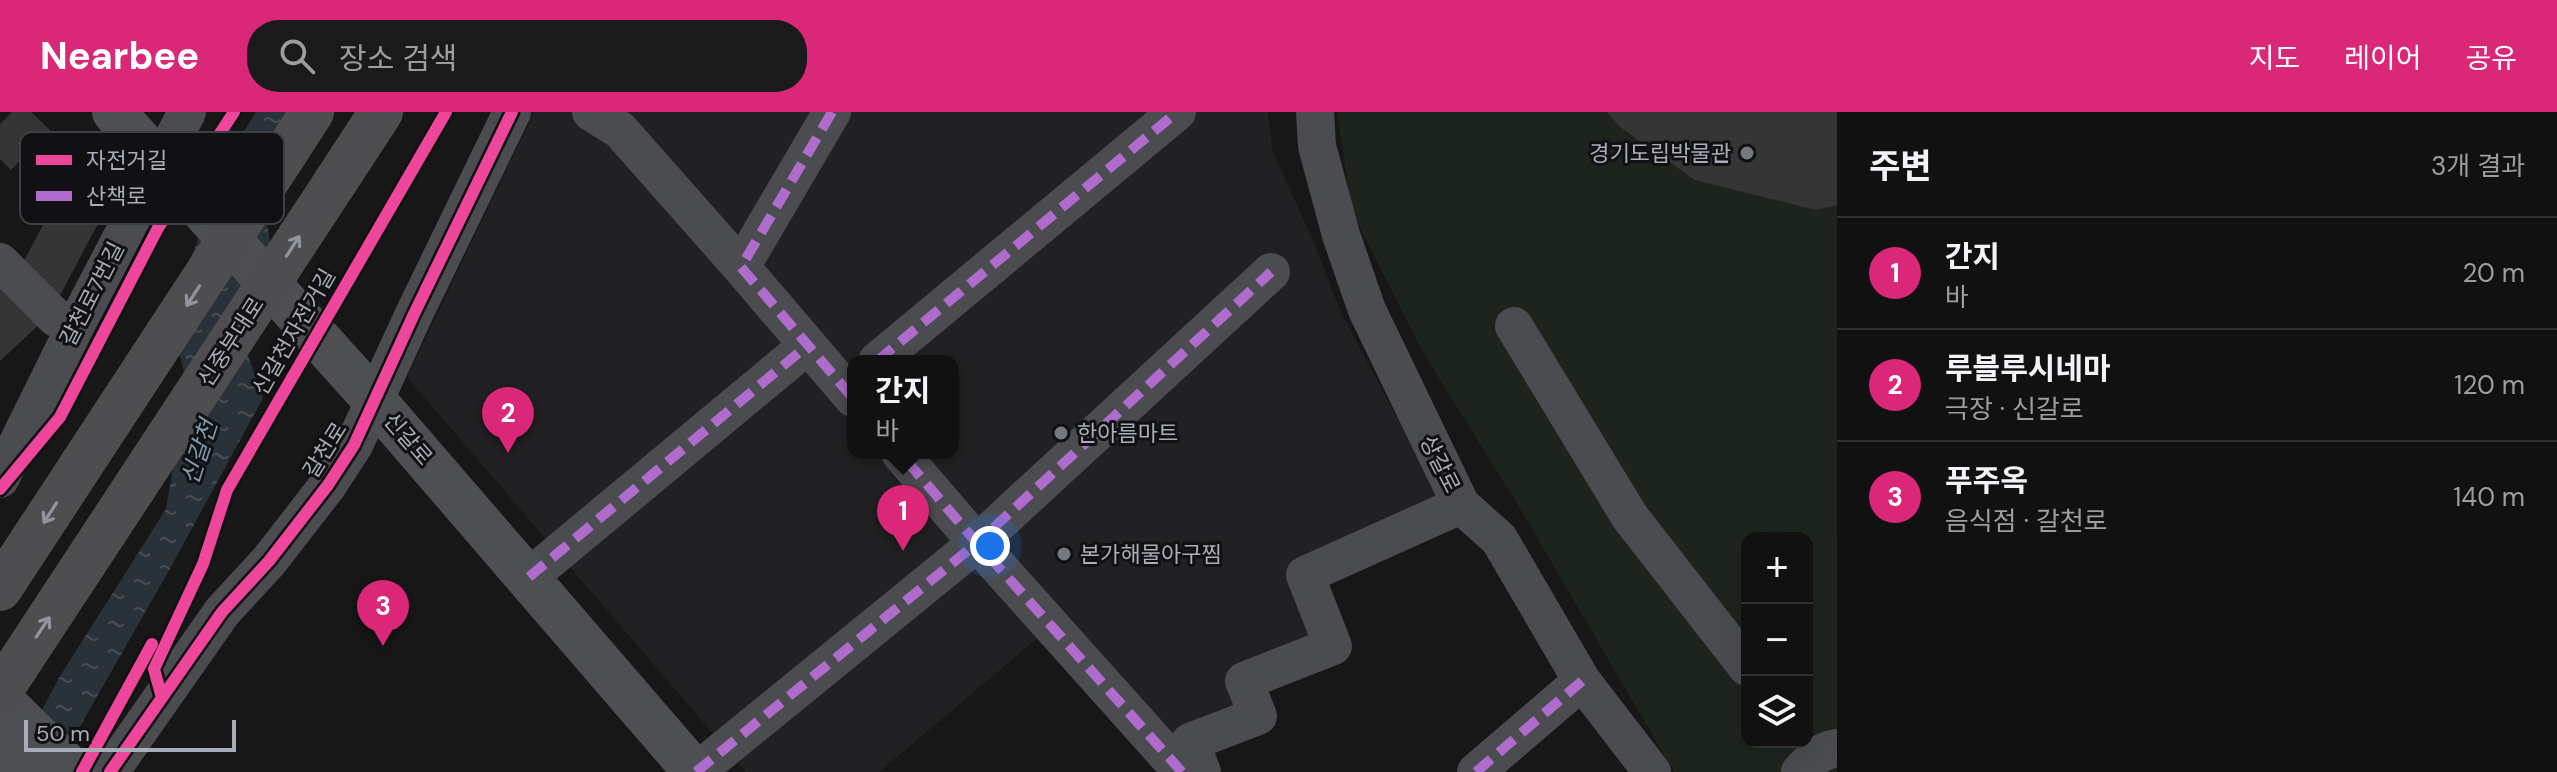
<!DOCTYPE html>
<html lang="ko">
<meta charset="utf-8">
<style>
body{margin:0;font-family:"DM Sans","Noto Sans KR",sans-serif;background:#1a1a1a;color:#f1f3f6}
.controls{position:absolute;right:24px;bottom:24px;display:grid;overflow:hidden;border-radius:16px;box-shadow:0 8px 32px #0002}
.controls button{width:72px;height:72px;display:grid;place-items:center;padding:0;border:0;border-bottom:2px solid #303131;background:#111;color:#f1f3f6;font:40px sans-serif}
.scale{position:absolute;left:24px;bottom:20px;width:212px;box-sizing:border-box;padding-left:8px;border:4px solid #a8adb8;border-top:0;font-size:22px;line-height:28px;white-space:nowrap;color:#a8adb8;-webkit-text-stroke:6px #111113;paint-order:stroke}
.you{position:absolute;left:990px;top:434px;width:28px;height:28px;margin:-20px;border:6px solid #fff;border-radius:50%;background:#1a73e8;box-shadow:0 0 0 12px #1a73e833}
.badge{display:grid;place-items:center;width:52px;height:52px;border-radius:50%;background:#db2777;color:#fff;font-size:26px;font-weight:700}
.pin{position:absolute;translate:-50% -66px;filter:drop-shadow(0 2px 4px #0008)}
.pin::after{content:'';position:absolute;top:42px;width:28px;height:24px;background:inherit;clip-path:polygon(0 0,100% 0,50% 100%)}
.popup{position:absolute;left:847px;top:243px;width:112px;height:104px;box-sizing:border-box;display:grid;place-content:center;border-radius:16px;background:#111;filter:drop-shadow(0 2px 6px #0005);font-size:26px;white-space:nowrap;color:#9c9d9f}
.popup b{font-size:30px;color:#f1f3f6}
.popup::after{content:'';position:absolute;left:50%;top:100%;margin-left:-16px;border:16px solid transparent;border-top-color:#111}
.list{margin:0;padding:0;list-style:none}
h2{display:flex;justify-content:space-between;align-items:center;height:104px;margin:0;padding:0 32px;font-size:34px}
h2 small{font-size:26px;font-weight:400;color:#9c9d9f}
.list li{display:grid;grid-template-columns:52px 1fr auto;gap:24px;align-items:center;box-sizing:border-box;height:112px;padding:0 32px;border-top:2px solid #303131}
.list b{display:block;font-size:30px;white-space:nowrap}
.list p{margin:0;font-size:26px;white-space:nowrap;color:#9c9d9f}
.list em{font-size:26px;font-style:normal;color:#9c9d9f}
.icon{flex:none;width:44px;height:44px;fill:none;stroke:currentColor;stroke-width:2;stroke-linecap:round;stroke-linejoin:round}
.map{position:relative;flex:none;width:1837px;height:660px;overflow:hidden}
header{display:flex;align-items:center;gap:48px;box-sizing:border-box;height:112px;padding:0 40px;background:#db2777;color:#fff}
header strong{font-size:38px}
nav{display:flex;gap:44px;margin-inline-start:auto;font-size:28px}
.search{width:560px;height:72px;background:#1a1a1a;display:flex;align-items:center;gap:20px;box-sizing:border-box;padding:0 28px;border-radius:32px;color:#9c9d9f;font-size:30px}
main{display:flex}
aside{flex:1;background:#111}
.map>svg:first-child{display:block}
.built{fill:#212123;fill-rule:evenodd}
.green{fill:#1d241e;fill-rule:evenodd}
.water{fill:url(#water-ripples)}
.building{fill:#353536}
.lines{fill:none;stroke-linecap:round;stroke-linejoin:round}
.minor{stroke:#4b4c50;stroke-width:38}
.major{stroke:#4d4f52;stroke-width:44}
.highway{stroke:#4e4e51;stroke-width:44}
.highway-bridge{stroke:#4e4e51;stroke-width:44}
.quiet{stroke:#b06ccc;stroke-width:10;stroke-dasharray:20 10;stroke-linecap:butt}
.cycleway-casing{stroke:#111113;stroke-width:17}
.cycleway{stroke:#ed469a;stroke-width:12}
.oneway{stroke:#92959e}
.poi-dot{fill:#757880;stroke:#111113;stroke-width:3}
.labels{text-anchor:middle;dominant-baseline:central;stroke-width:6;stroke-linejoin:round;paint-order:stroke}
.poi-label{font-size:22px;fill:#a8adb8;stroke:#111113;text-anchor:start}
.street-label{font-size:22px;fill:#a8adb8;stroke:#111113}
.water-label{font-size:24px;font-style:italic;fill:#7f9bb3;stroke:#111113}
.key{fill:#111113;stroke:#3e4045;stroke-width:2}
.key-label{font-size:22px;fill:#a8adb8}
</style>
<header>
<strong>Nearbee</strong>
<div class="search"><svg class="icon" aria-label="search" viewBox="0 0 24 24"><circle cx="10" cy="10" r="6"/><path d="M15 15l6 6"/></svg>장소 검색</div>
<nav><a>지도</a><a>레이어</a><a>공유</a></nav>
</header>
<main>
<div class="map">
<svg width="1837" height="660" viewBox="0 0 1837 660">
<defs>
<pattern id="water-ripples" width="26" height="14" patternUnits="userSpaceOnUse" patternTransform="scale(2)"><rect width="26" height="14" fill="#2a3239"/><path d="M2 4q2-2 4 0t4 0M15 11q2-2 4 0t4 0" fill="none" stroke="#464d54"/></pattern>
</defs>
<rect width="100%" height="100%" fill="#171717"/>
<path class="built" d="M 534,0 L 1268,0 L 1272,37 L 1315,133 L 1341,201 L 1405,320 L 1443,400 L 1305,463 L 1333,534 L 1245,569 L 1258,604 L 1191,630 L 1197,660 L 1051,515 L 879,660 L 746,660 L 407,265 ZM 853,249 L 953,249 L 953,341 L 853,341 Z"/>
<path class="green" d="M 1337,0 L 1837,0 L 1837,660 L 1674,660 L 1521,398 L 1424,242 L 1352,100 ZM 1747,426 L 1807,426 L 1807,630 L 1747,630 Z"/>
<path class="water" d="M 256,0 L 305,0 L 265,100 L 273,146 L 236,209 L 263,286 L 172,453 L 54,660 L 9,660 L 60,564 L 166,397 L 187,272 L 168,195 L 195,136 L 227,46 Z"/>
<path class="building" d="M 12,0 L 31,0 L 50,18 L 11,58 L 0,47 L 0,12 Z
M 1607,0 L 1837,0 L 1837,93 L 1816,98 L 1695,68 L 1620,15 Z
M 59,29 L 112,80 L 110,89 L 57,189 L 20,156 L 51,98 L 19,66 Z
M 0,165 L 42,210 L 0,249 Z"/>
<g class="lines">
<path class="minor" d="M 591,0 L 620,18 L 741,155
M 832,0 L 741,155 L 853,286
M 1315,0 L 1317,34 L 1341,123 L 1367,198 L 1461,393 L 1499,427 L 1582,569 L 1652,660
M 0,150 L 56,206 L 77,211
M 1514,214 L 1630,405 L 1747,555
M 877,249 L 1177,0
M 0,367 L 77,211 L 187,0
M 529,465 L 808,233
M 110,660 L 222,500 L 269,449 L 328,373 L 354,333 L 414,202 L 512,0
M 696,660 L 977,431 L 900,341
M 1182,660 L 977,431 L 1271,160
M 1202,660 L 1190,630 L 1258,604 L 1244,569 L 1333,534 L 1305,463 L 1461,393
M 1476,660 L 1582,569
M 1800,660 C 1811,647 1820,639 1837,636"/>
<path class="major" d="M 114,0 L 375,289 L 695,660
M 0,587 L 74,660
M 0,640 L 20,660"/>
<path class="highway" d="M 281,48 L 312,0
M 336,69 L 381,0"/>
<path class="highway-bridge" d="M 0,477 L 281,48
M 0,580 L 336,69"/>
<path class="quiet" d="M 832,0 L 741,155 L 853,286
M 877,249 L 1177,0
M 529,465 L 808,233
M 696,660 L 977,431 L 900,341
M 1182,660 L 977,431 L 1271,160
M 1476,660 L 1582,569"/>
<defs>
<path id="cycleway" d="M 0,377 L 60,305 L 158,116 L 234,0
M 162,586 L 154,557 L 203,452 L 227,378 L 446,0
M 82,660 L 152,532
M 110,660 L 222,500 L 269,449 L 328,373 L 354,333 L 414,202 L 512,0"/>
</defs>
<use href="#cycleway" class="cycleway-casing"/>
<use href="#cycleway" class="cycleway"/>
</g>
<defs><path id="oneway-shaft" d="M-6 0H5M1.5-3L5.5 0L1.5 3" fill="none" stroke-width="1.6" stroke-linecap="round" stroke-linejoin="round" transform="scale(2)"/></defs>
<g class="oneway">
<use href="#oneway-shaft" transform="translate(293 134) rotate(-57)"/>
<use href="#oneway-shaft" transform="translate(193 184) rotate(123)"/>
<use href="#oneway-shaft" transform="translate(50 401) rotate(123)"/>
<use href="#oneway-shaft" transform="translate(43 515) rotate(-56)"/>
</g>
<g class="poi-dot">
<circle cx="1747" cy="41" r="8"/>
<circle cx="1061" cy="321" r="8"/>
<circle cx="1064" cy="442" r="8"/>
</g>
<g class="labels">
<g class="poi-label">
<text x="1731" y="41" text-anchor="end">경기도립박물관</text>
<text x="1077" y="321">한아름마트</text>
<text x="1080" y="442">본가해물아구찜</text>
</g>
<g class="street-label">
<text transform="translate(92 182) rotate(-63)">갈천로7번길</text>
<text transform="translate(294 220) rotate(-60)">신갈천자전거길</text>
<text transform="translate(231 230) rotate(-57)">신중부대로</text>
<text transform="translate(408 327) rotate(49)">신갈로</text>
<text transform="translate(325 338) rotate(-58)">갈천로</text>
<text transform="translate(1440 352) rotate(63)">상갈로</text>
</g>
<g class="water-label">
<text transform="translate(199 340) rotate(-72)">신갈천</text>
</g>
</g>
<rect x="20" y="20" width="264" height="92" rx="12" class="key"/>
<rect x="36" y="43" width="36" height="10" fill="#ed469a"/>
<rect x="36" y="79" width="36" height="10" fill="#b06ccc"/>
<g class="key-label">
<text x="86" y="56">자전거길</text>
<text x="86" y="92">산책로</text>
</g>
</svg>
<div class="controls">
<button>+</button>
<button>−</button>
<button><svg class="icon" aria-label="layers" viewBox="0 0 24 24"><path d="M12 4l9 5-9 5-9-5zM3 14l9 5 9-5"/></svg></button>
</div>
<div class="scale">50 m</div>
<div class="you"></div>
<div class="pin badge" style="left:903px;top:439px">1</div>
<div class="popup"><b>간지</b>바</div>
<div class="pin badge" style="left:508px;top:341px">2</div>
<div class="pin badge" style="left:383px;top:534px">3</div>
</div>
<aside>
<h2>주변<small>3개 결과</small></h2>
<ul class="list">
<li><span class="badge">1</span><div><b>간지</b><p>바</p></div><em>20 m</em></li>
<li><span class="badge">2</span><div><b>루블루시네마</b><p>극장 · 신갈로</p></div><em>120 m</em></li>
<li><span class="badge">3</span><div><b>푸주옥</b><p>음식점 · 갈천로</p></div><em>140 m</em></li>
</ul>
</aside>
</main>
